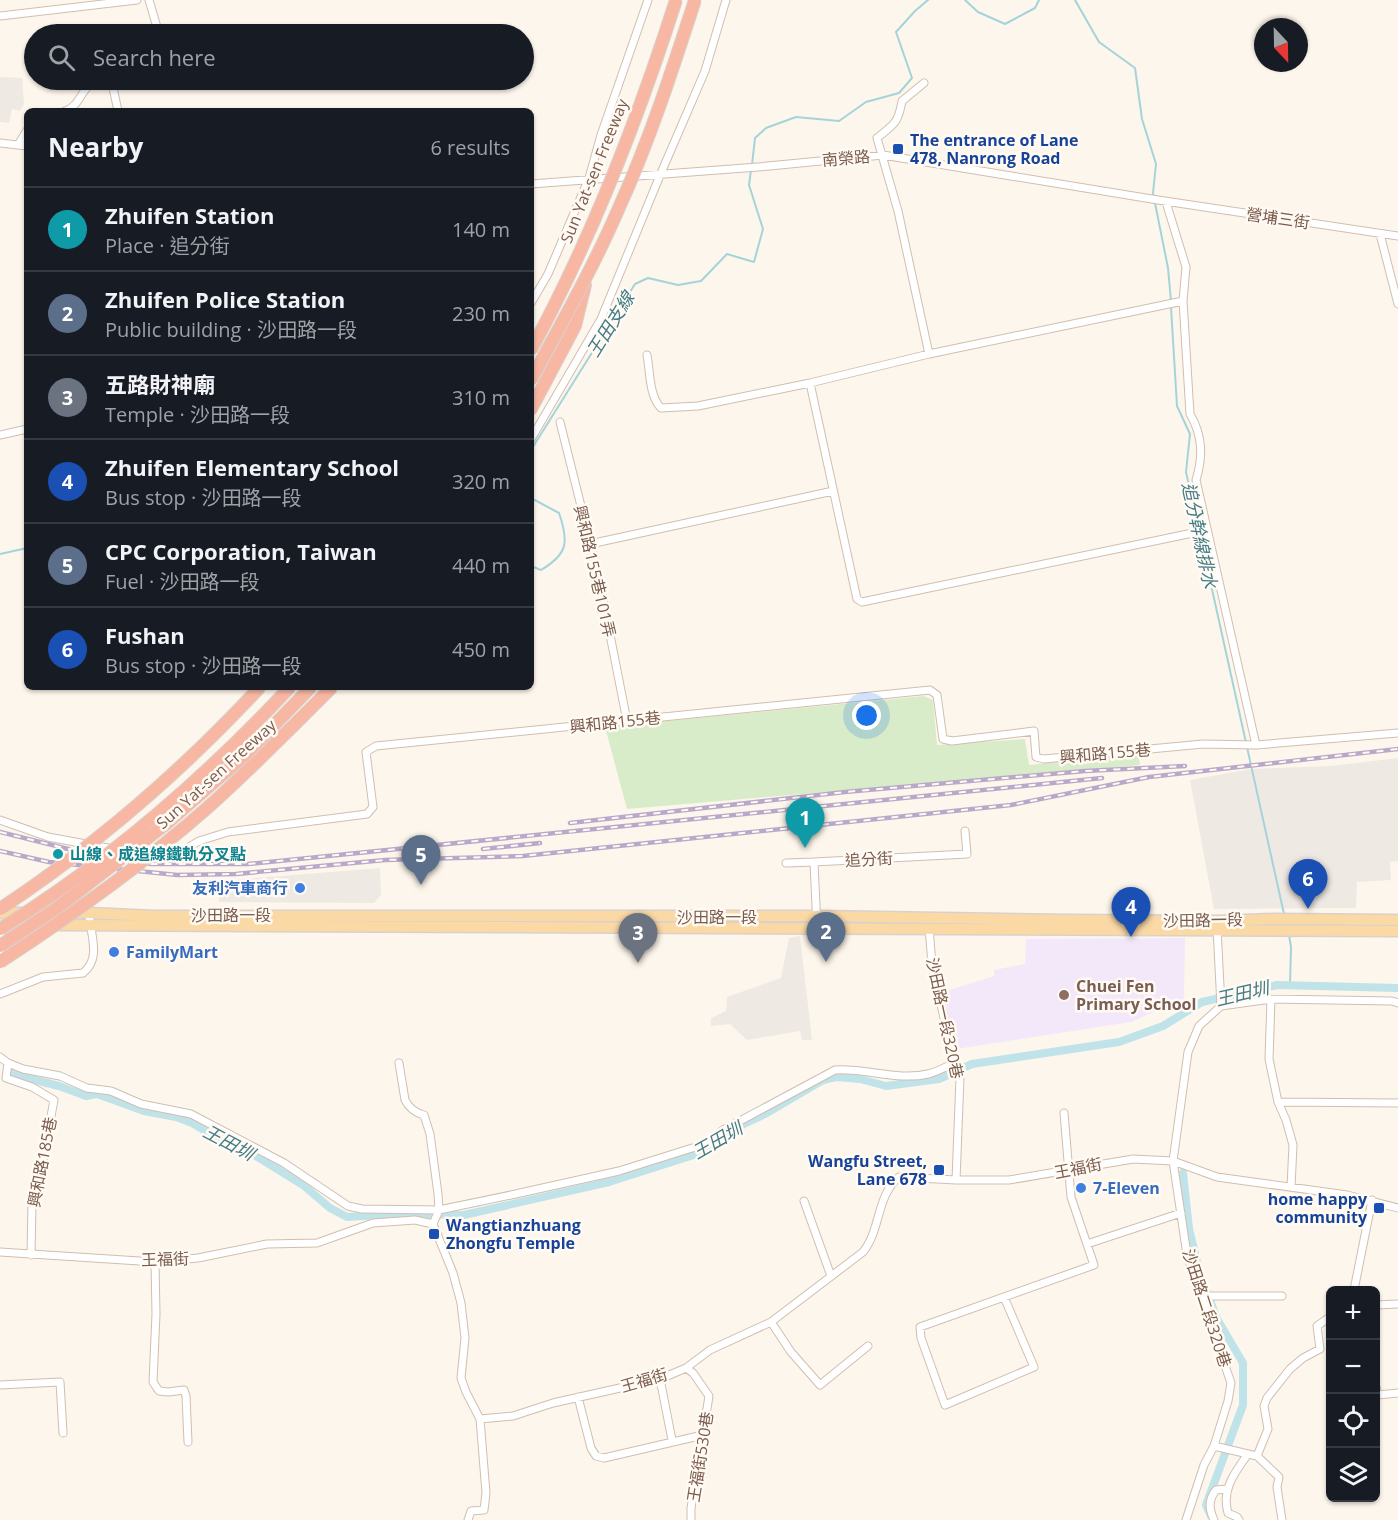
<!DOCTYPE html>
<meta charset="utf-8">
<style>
body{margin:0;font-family:"Open Sans","Noto Sans TC",sans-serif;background:#242831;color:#f1f3f6}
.controls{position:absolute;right:18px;bottom:18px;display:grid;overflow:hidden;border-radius:9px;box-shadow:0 2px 4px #0004}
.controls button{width:54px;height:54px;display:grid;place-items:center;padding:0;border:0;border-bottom:2px solid #363941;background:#171b24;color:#f1f3f6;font:30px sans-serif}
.compass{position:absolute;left:1254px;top:18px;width:54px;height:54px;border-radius:50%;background:#171b24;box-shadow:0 2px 4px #0004;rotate:158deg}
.you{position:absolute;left:867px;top:716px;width:21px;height:21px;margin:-15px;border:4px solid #fff;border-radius:50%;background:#1a73e8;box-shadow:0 0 0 9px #1a73e833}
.badge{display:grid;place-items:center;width:39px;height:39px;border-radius:50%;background:#db2777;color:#fff;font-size:20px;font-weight:700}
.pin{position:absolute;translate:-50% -50px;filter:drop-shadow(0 2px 3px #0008)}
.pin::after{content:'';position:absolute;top:32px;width:21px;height:18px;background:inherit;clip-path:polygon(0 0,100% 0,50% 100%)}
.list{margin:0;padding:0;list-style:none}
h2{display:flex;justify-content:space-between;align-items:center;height:78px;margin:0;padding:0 24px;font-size:26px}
h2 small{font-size:20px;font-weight:400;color:#9ea1a6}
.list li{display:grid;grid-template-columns:39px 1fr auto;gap:18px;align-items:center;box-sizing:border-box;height:84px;padding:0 24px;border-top:2px solid #363941}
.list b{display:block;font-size:22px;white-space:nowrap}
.list p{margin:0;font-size:20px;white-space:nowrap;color:#9ea1a6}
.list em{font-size:20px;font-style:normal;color:#9ea1a6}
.icon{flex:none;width:33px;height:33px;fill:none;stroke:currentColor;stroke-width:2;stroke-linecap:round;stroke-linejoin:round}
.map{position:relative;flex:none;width:1398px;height:1520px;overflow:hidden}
.search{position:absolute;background:#171b24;box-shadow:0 2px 4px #0004;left:24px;top:24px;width:510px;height:66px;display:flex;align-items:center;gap:15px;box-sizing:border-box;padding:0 21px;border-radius:33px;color:#9ea1a6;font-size:22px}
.panel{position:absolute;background:#171b24;box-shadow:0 2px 4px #0004;left:24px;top:108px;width:510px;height:582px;border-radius:9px}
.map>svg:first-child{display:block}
.industrial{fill:#efe9e4}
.education{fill:#f3e8fa}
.green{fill:#d8ecc9}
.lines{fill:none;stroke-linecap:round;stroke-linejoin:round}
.stream{stroke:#a5d3da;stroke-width:2}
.canal{stroke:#bfe3e8;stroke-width:8}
.street-casing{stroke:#d1beb0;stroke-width:9}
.primary-casing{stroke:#dad1cd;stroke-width:13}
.highway-casing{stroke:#dad1cd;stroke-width:14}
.street{stroke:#fff;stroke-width:7}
.primary{stroke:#fbd9a5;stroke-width:10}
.highway{stroke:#f7b7a3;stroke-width:12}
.rail-casing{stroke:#b9a8c9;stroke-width:4.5}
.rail{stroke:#fffaf3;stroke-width:2;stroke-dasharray:7;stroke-linecap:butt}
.highway-bridge-casing{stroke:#dad1cd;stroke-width:14;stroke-linecap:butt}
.highway-bridge{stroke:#f7b7a3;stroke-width:12}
.transit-dot{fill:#1a4fb4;stroke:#fffaf3;stroke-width:2}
.culture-dot{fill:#0f9aa8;stroke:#fffaf3;stroke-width:2}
.shop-dot{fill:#3f7fe0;stroke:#fffaf3;stroke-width:2}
.education-dot{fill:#8d6e63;stroke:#fffaf3;stroke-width:2}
.labels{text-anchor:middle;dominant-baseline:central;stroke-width:5;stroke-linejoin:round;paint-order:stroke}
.transit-label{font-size:16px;font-weight:bold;fill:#164399;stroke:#fffaf3;text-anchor:start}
.street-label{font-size:16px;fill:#7a5c4d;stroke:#fffaf3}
.culture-label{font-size:16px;font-weight:bold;fill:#0d838f;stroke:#fffaf3;text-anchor:start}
.shop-label{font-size:16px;font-weight:bold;fill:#366cbe;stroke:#fffaf3;text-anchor:start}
.education-label{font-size:16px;font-weight:bold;fill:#785e54;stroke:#fffaf3;text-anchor:start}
.water-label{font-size:18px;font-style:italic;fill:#437c86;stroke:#fffaf3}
</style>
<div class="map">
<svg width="1398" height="1520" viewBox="0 0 1398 1520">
<rect width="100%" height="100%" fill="#fdf6ec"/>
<path class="industrial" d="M 0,77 L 22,78 L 24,104 L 20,111 L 12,109 L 9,123 L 0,122 Z
M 1398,758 L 1398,861 L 1390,862 L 1391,880 L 1357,882 L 1356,908 L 1214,909 L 1190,780 L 1251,769 L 1331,766 Z
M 380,868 L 381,895 L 374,903 L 219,902 L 219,881 Z
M 800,936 L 812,1040 L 802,1040 L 800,1031 L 747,1040 L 730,1024 L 711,1026 L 711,1018 L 726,1011 L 727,997 L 781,978 L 789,938 Z"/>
<path class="education" d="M 1185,938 L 1184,999 L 1131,1022 L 956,1049 L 943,992 L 994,976 L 994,970 L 1025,964 L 1026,939 Z"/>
<path class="green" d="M 924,696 L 933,700 L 937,745 L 1025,739 L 1029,765 L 1138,753 L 1140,765 L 627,809 L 605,727 Z"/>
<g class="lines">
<path class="stream" d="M 965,0 L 978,12 L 1005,24 L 1035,8 L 1039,0
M 1075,0 L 1099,42 L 1135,68 L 1142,119 L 1156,164 L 1153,193 L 1168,268 L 1171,301
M 752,165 L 755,138 L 766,128 L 796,117 L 839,121 L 866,102 L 899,93 L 912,78 L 896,32 L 915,11 L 928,0
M 1171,307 L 1177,406 L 1190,434 L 1186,472 L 1284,914
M 531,450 L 635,284 L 648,278 L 678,285 L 701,281 L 727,254 L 754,262 L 763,229 L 749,185 L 751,170
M 531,498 L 559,513 C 569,542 568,554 541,570 L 531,566
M 0,554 L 27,548
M 1289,935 L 1291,947 L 1290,985"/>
<path class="canal" d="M 11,1074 L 59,1086 L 86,1096 L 97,1094 L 144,1111 L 176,1117 L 192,1123 L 231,1146 L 251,1153 L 303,1185 L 330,1208 L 347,1217 L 398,1214 L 464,1215 L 609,1182 L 703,1152 L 744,1124 L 765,1114 L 823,1080 L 836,1077 L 860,1079 L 886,1086 L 939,1079 L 972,1064 L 1119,1042 L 1163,1026 L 1202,1002 L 1277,985 L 1398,988
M 1183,1173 L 1189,1229 L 1200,1274 L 1217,1319 L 1243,1363 L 1243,1405 L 1206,1505 L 1211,1516"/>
<defs>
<path id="street" d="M 149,0 L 159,34
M 0,16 L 137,0
M 112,83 L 118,111
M 924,83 L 902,101 C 898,124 894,124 877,138 L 898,211 L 929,354
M 65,111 C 79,107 81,90 92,83 C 99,79 104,83 112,83 C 119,84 129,82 136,80
M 0,143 L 27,146
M 18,145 L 27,130
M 531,184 L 758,167 L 883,155 L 1158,200 L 1398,236
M 1166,202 L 1186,267 L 1183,301 L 1190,414 C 1203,436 1203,457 1196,480 L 1256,745
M 1380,234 L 1398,304
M 531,303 L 548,274 L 589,178 L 601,135 L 648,0
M 647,355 C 650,371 649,396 661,408 L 698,406 L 810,383 L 929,354 L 1183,301
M 810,383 L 857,599 L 862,602 L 1207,530
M 560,422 L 598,574 L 627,721
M 0,435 L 27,429
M 531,439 L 601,319 L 661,173 L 705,71 L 726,0
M 590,544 L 833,491
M 0,820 L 48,837 L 113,849
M 130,852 L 171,858 L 199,841 L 228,832 L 367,814 L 373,807 L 366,752 L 376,746 L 930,690 L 937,695 L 943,739 L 952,741 L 1034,731 L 1036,757 L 1044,759 L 1203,744 L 1256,745 L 1398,733
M 786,863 L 814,862
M 817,928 L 814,862 L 967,854 L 965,831
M 929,928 L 932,964 L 954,1063 L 960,1078 L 956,1180
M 0,994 L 43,977 L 83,973 C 102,958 90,934 89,913
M 1271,999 L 1269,1059 L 1278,1102 L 1286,1120 L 1293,1145 L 1291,1187
M 1221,1006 L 1271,999 L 1392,1001 L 1398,1003
M 0,1057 L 8,1063 L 23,1069 L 60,1076 L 87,1088 L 111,1091 L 141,1104 L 191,1114 L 284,1163 L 348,1206 L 362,1209 L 439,1210 L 511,1195 L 619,1171 L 708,1143 L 723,1130 L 835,1070 C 866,1068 898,1081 928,1074 C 937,1072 946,1067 954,1063
M 8,1063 L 6,1078 L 32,1087 L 54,1100 L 40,1176 L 32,1203 L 31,1255
M 399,1063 L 405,1100 C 409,1108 416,1113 424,1115 L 430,1134 L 438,1194 L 439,1210 L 433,1224
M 1278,1102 L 1398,1103
M 804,1201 L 831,1276
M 433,1224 L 453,1273 L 461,1303 L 465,1338 L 461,1378 L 466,1392 L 480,1419 L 486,1493 L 484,1510 L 471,1511 L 468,1520
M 1087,1244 L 1181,1213
M 0,1252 L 155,1262 L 198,1258 L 267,1244 L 317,1243 L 373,1223 L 415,1220 L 433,1224
M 155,1262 L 156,1314 L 153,1382 L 159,1391 L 168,1392 L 184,1390 L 186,1396 L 188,1442
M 1354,1290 L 1372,1200
M 1200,1296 L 1282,1296
M 1004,1297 L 1034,1367 L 945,1405 L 921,1338 L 920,1327 L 1094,1265 L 1071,1197 L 1064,1113
M 1376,1305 L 1398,1304
M 771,1322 L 791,1352 L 820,1385 L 868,1346
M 686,1368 L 693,1373 L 709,1396 L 691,1508 L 691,1520
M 660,1379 L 672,1440
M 0,1385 L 60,1382 L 63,1433
M 1376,1387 L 1378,1395 L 1398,1393
M 578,1397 L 591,1448 L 596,1456 L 604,1458 L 703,1435
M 480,1419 L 513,1416 L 553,1403 L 660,1379 L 686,1368 L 710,1350 L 771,1322 L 863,1252 C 881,1230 876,1196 899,1177 L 956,1180 L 1009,1180 L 1133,1159 L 1173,1161 L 1217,1177 L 1347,1195 L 1398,1208
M 1214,1446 L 1248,1454
M 1257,1456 L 1268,1429 L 1264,1406 L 1267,1398 L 1290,1369 L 1303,1358 L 1320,1349 L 1317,1326 L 1330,1317
M 1186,1520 L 1204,1465 L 1214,1446 L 1228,1401 L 1231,1383 L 1187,1255 L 1173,1161 L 1188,1052 L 1199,1026 L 1221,1006 L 1217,928
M 1214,1520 C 1209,1509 1208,1500 1216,1490 L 1227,1489
M 1239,1520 L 1237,1517 L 1228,1513 C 1221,1490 1235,1472 1248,1454 L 1257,1456 L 1279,1477 L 1277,1487 L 1282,1520"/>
<path id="primary" d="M 0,913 L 89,913 L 155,916 L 817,916 L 1069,920 L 1217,921 L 1275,919 L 1398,920
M 51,925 L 1398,931"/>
<path id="highway" d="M 531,409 L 575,326 L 585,285"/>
</defs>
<use href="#street" class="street-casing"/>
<use href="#primary" class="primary-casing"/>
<use href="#highway" class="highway-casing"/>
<use href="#street" class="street"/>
<use href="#primary" class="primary"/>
<use href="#highway" class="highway"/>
<defs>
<path id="rail" d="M 570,823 L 845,792 L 1085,771 L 1185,766
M 0,832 L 88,854 L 151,864 L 248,864 L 1102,778
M 483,849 L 540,843
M 0,851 L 49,862 L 177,875 L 236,874 L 385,860 L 523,856 L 1011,805 L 1149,777 L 1398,749"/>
</defs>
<use href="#rail" class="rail-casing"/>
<use href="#rail" class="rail"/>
<defs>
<path id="highway-bridge" d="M 531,350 C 591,240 638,119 676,0
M 531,380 C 561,324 593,268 618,210 C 649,142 672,71 695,0
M 0,909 C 95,846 183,770 260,687
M 0,929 C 107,863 204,779 290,687
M 0,946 L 57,908 L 167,823 L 246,754 L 311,687
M 0,962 C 72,915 142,865 206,809 C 250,770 291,728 332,687"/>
</defs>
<use href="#highway-bridge" class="highway-bridge-casing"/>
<use href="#highway-bridge" class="highway-bridge"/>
</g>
<g class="transit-dot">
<rect x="892" y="143" width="12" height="12" rx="3"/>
<rect x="933" y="1164" width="12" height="12" rx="3"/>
<rect x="1373" y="1202" width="12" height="12" rx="3"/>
<rect x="428" y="1228" width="12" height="12" rx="3"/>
</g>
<circle class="culture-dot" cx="58" cy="854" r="6"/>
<g class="shop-dot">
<circle cx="300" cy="888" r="6"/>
<circle cx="114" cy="952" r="6"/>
<circle cx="1081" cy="1188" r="6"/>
</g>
<circle class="education-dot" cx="1064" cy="995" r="6"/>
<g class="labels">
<g class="transit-label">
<text x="910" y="140">The entrance of Lane<tspan x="910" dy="18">478, Nanrong Road</tspan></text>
<text x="927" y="1161" text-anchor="end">Wangfu Street,<tspan x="927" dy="18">Lane 678</tspan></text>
<text x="1367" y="1199" text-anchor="end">home happy<tspan x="1367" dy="18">community</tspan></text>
<text x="446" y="1225">Wangtianzhuang<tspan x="446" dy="18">Zhongfu Temple</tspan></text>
</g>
<g class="street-label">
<text transform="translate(846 158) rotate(-5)">南榮路</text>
<text transform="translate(594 171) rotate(-68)">Sun Yat-sen Freeway</text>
<text transform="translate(1278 218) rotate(8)">營埔三街</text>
<text transform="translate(595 571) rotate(77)">興和路155巷101弄</text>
<text transform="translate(615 722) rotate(-6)">興和路155巷</text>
<text transform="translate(1105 753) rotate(-5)">興和路155巷</text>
<text transform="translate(216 774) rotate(-42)">Sun Yat-sen Freeway</text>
<text transform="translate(869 859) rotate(-3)">追分街</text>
<text x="231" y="915">沙田路一段</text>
<text x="717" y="917">沙田路一段</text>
<text transform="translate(1203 920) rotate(-1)">沙田路一段</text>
<text transform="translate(945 1018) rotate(78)">沙田路一段320巷</text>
<text transform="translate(42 1162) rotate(-79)">興和路185巷</text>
<text transform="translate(1078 1168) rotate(-11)">王福街</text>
<text transform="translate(165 1259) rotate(-2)">王福街</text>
<text transform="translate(1207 1308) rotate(72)">沙田路二段320巷</text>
<text transform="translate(644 1380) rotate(-16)">王福街</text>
<text transform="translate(700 1457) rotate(-81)">王福街530巷</text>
</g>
<g class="culture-label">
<text x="70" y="854">山線、成追線鐵軌分叉點</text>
</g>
<g class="shop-label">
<text x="288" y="888" text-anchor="end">友利汽車商行</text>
<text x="126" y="952">FamilyMart</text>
<text x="1093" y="1188">7-Eleven</text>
</g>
<g class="education-label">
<text x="1076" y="986">Chuei Fen<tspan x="1076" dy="18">Primary School</tspan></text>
</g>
<g class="water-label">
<text transform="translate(610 324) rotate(-58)">王田支線</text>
<text transform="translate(1200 535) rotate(78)">追分幹線排水</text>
<text transform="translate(1242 993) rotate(-13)">王田圳</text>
<text transform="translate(717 1140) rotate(-30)">王田圳</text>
<text transform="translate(229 1142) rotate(28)">王田圳</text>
</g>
</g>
</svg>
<div class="controls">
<button>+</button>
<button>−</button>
<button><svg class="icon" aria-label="locate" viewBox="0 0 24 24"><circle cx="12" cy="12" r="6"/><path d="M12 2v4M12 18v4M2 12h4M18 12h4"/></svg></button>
<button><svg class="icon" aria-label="layers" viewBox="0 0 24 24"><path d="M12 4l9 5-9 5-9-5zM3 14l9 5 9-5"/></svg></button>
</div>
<svg class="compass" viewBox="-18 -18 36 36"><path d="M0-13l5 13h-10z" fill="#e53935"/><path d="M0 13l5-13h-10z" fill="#9ea1a6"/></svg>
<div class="you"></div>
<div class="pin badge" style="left:805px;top:848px;background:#0f9aa8">1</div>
<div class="pin badge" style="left:826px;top:962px;background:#5c6f8a">2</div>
<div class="pin badge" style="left:638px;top:963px;background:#6b7280">3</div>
<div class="pin badge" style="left:1131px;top:937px;background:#1a4fb4">4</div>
<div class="pin badge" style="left:421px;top:885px;background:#5c6f8a">5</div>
<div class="pin badge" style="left:1308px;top:909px;background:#1a4fb4">6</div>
<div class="search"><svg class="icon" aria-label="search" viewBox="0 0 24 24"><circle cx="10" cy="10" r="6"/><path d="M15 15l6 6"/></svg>Search here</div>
<section class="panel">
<h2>Nearby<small>6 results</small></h2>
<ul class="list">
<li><span class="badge" style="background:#0f9aa8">1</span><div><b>Zhuifen Station</b><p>Place · 追分街</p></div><em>140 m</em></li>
<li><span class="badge" style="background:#5c6f8a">2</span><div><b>Zhuifen Police Station</b><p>Public building · 沙田路一段</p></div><em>230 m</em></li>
<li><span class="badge" style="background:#6b7280">3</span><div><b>五路財神廟</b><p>Temple · 沙田路一段</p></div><em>310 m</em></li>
<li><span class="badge" style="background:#1a4fb4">4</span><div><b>Zhuifen Elementary School</b><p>Bus stop · 沙田路一段</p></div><em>320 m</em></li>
<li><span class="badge" style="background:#5c6f8a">5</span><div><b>CPC Corporation, Taiwan</b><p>Fuel · 沙田路一段</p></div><em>440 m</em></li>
<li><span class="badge" style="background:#1a4fb4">6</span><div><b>Fushan</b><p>Bus stop · 沙田路一段</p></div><em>450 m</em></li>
</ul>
</section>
</div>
